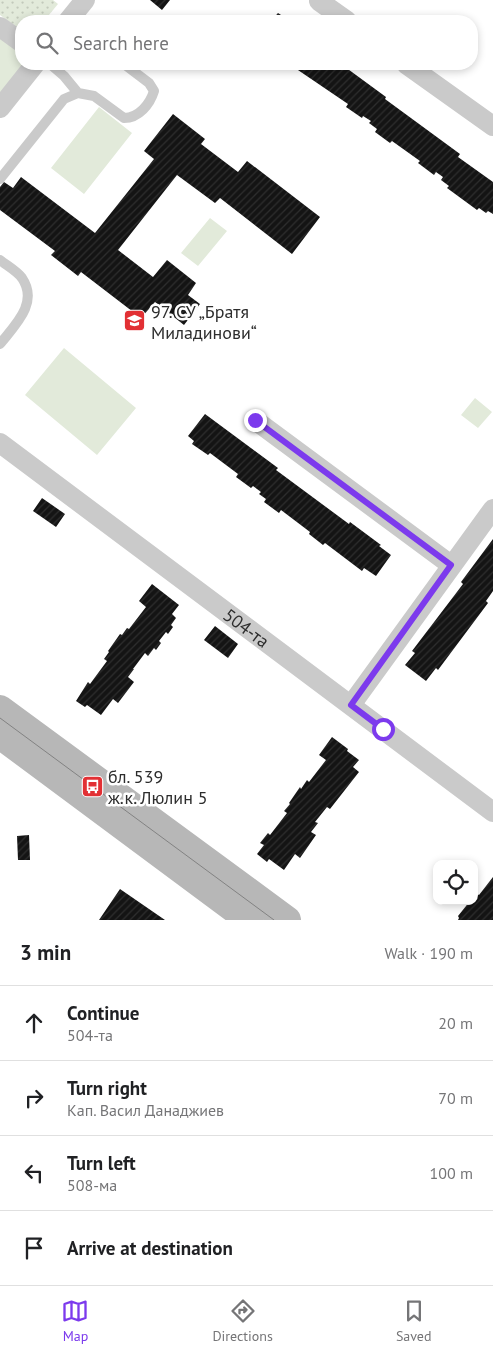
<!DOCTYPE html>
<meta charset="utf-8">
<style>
body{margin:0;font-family:"PT Sans",sans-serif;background:#f2f2f2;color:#202124}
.controls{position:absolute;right:15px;bottom:15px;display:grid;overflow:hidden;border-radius:10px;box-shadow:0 2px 8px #0003}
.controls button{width:45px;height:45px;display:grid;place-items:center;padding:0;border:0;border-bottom:1px solid #e0e0e0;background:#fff;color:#202124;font:25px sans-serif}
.stop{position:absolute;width:15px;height:15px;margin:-11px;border:4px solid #7c3aed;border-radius:50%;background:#fff}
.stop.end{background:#7c3aed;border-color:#fff;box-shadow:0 1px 5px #0008}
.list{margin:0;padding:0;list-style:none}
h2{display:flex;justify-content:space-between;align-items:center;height:65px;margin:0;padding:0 20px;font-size:21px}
h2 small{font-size:16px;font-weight:400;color:#757577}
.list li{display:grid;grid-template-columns:32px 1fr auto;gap:15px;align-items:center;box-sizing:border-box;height:75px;padding:0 20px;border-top:1px solid #e0e0e0}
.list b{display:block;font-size:19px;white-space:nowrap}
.list p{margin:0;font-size:16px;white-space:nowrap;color:#757577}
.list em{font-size:16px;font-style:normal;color:#757577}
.icon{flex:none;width:28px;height:28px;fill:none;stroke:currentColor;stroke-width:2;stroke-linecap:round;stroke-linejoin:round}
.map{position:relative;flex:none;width:493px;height:920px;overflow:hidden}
.search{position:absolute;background:#fff;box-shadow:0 2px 8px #0003;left:15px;right:15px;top:15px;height:55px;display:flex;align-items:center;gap:12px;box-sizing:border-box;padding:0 18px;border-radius:20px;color:#757577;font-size:19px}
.sheet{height:365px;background:#fff}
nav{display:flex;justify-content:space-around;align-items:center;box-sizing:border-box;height:70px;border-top:1px solid #e0e0e0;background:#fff;font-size:14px;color:#757577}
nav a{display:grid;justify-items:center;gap:2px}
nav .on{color:#7c3aed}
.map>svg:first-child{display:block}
.grass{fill:url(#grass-dots)}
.green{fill:#e2eada}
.building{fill:url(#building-hatch)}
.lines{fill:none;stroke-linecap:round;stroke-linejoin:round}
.lane{stroke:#cacaca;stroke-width:10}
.street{stroke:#cacaca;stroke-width:20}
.secondary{stroke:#b7b7b7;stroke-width:28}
.tram{stroke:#828282;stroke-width:1}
.route{stroke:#7c3aed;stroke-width:6}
.labels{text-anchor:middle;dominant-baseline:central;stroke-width:5;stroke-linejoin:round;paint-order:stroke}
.poi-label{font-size:18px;fill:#2d2d2d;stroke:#fff;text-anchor:start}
.street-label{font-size:18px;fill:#2d2d2d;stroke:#fff}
</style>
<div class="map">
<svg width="493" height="920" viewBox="0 0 493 920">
<defs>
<pattern id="grass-dots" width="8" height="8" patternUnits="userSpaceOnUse" patternTransform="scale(1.25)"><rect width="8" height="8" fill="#e2eada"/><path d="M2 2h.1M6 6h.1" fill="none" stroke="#c2c9bb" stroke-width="1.8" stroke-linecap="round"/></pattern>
<pattern id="building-hatch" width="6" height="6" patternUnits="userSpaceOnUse" patternTransform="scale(1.25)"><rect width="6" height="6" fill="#141414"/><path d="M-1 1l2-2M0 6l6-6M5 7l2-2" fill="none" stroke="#2e2e2e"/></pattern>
</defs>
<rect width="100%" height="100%" fill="#fff"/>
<path class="grass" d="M 0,0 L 53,0 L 58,4 L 44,21 L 21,21 L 21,30 L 0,15 Z"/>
<path class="green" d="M 0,27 L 21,42 L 21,64 L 35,64 L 0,108 Z
M 99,107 L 132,133 L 84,194 L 51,168 Z
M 210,218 L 227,231 L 198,266 L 181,253 Z
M 64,348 L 136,408 L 97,455 L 25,395 Z
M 475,398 L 492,412 L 478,428 L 461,415 Z"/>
<path class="building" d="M 150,0 L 170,0 L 162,10 Z
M 278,13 L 290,21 L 271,21 Z
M 298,64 L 341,64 L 386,97 L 385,99 L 460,154 L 458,157 L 493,182 L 493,214 L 488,211 L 486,213 L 479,208 L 477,210 L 447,188 L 449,186 L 441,180 L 443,177 L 436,172 L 434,175 L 418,163 L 420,161 L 392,141 L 390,143 L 375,132 L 377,129 L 369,123 L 371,121 L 363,116 L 362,118 L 346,107 L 348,104 L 295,68 Z
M 173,114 L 205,139 L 201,144 L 238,172 L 247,161 L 320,217 L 292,254 L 220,198 L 215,203 L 177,175 L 118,250 L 153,277 L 167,260 L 196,283 L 188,295 L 200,304 L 184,325 L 155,302 L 141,318 L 81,272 L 78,276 L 51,255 L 55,251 L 0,210 L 0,187 L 4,182 L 13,188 L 21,177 L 95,233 L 154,159 L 144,151 Z
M 205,414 L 278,468 L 276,470 L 349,524 L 350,522 L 381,545 L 379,546 L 391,555 L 376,576 L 364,568 L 362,571 L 325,543 L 323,545 L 309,534 L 310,532 L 281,510 L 279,513 L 264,502 L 266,499 L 259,494 L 261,492 L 253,486 L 251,488 L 236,477 L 238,474 L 210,453 L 208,455 L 192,444 L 194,441 L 188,436 Z
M 42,498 L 65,514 L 56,527 L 33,511 Z
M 493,539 L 493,591 L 486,601 L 488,603 L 438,670 L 436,668 L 426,681 L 405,665 L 415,653 L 412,651 L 463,584 L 461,582 Z
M 152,584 L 179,605 L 172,614 L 176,618 L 171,625 L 173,627 L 168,634 L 166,632 L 159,641 L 161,643 L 156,650 L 154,648 L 148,656 L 145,653 L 133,669 L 134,669 L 128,677 L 134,682 L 118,703 L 113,699 L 101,715 L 87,705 L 85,707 L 76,701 L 88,682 L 90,684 L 107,661 L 104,659 L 109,652 L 108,651 L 120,634 L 122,635 L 127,628 L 129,629 L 146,607 L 139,601 Z
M 215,626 L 238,644 L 228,658 L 204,640 Z
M 332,737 L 348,749 L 347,751 L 359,760 L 353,767 L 359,772 L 330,809 L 327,807 L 315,822 L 318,823 L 311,832 L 316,835 L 300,858 L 295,854 L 284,870 L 269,859 L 267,862 L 257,854 L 264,845 L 260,843 L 268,833 L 270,835 L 287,813 L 284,811 L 290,804 L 289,803 L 300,787 L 301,789 L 307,780 L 309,782 L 326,760 L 319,755 Z
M 29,835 L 30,860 L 18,860 L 17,836 Z
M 493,877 L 493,920 L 458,920 L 459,918 L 458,916 L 470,901 L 474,901 L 474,897 L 477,894 L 479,895 Z
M 120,889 L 165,920 L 99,920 Z"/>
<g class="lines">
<path class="lane" d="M 50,64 L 64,76 L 78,93
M 0,179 L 64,99 L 78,93 L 94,96 L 124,118 C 139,118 150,104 154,91 L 149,83 L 124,64
M 0,260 C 6,265 17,271 22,278 C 39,303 15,325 0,344"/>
<g class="street">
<path d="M 319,1 L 347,21"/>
<path d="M 68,21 L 85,0"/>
<path d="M 0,27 L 21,42"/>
<path d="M 406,64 L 493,126"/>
<path d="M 0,108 L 35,64"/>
<path d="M 255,420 L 451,565"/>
<path id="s1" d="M 0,443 L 493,812"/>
<path d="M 351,705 L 493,509"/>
</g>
<path class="secondary" d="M 0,709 L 287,920
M 0,735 L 249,920"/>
<path class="tram" d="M 0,718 L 274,920"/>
</g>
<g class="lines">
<path class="route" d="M 255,420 L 451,565 L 351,705 L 383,729"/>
</g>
<defs>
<symbol id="school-square" viewBox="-11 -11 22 22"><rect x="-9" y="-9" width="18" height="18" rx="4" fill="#e23034" stroke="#fff"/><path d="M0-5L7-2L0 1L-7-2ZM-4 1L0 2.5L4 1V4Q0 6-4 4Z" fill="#fff"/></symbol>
<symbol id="bus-square" viewBox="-11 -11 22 22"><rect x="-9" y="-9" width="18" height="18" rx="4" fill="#e23034" stroke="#fff"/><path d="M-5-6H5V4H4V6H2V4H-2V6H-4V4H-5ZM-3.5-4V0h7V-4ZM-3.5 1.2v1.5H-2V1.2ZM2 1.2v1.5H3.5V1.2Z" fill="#fff"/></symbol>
</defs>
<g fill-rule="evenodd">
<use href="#school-square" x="122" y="308" width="25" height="25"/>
<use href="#bus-square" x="80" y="774" width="25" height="25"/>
</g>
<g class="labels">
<g class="poi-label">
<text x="151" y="311">97. СУ „Братя<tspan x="151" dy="21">Миладинови“</tspan></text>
<text x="108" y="776">бл. 539<tspan x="108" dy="21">ж.к. Люлин 5</tspan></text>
</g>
<g class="street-label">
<text stroke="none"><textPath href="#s1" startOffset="308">504-та</textPath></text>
</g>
</g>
</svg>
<div class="controls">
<button><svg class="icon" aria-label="locate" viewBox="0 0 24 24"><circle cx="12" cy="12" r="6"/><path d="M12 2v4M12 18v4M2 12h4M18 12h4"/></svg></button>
</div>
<div class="stop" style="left:383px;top:729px"></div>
<div class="stop end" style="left:255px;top:420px"></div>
<div class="search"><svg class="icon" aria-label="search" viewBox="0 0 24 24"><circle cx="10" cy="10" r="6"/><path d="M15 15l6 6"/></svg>Search here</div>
</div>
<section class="sheet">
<h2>3 min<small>Walk · 190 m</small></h2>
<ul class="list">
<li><svg class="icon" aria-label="ahead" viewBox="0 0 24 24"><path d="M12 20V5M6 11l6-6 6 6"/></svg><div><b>Continue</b><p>504-та</p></div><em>20 m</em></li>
<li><svg class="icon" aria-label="right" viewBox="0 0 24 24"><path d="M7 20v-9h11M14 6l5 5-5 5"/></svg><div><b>Turn right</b><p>Кап. Васил Данаджиев</p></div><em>70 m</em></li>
<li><svg class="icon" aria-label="left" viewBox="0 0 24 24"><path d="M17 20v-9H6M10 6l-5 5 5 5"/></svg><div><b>Turn left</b><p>508-ма</p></div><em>100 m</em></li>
<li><svg class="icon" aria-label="arrive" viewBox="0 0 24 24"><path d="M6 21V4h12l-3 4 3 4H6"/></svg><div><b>Arrive at destination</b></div></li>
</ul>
</section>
<nav>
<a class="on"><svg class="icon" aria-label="map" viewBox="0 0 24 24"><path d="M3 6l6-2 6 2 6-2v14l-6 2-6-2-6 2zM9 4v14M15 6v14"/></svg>Map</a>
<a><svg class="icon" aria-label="directions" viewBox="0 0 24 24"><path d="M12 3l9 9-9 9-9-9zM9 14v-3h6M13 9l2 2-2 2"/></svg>Directions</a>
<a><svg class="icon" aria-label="saved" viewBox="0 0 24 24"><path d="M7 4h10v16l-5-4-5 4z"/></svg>Saved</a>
</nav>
